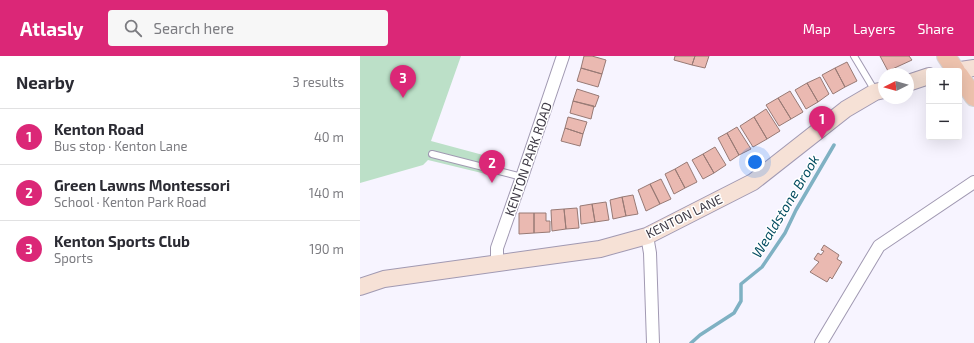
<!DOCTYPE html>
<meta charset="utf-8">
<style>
body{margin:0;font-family:"Exo 2",sans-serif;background:#f7f7f7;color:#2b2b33}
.controls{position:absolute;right:12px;top:12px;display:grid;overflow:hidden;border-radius:4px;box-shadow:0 4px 16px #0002}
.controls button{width:36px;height:36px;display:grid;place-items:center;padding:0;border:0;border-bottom:1px solid #e1e1e2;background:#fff;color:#2b2b33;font:20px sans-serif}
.compass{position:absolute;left:518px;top:12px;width:36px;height:36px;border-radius:50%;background:#fff;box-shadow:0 4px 16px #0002;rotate:265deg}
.you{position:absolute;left:395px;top:106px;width:14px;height:14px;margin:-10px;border:3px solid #fff;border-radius:50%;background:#1a73e8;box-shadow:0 0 0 6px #1a73e833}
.badge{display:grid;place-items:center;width:26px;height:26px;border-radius:50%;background:#db2777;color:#fff;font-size:13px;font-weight:700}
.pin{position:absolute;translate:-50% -33px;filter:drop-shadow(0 1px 2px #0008)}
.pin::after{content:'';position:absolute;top:21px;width:14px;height:12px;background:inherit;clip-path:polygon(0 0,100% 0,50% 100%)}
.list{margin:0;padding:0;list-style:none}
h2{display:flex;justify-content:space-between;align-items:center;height:52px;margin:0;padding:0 16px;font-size:17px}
h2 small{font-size:13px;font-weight:400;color:#7c7c81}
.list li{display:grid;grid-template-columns:26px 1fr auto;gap:12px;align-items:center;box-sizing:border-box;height:56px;padding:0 16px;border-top:1px solid #e1e1e2}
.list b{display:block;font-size:15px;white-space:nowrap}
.list p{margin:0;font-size:13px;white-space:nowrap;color:#7c7c81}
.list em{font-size:13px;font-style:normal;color:#7c7c81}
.icon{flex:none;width:22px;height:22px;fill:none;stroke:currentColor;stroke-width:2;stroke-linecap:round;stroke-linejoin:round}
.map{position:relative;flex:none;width:614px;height:287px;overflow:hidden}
header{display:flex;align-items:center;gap:24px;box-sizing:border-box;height:56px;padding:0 20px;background:#db2777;color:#fff}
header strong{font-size:19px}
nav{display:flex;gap:22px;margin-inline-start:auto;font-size:14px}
.search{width:280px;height:36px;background:#f7f7f7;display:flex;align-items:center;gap:10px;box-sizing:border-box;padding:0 14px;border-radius:4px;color:#7c7c81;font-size:15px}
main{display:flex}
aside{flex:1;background:#fff}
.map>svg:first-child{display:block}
.green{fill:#bce0c8}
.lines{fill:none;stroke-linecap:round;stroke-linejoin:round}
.stream{stroke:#7fb1c3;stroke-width:3.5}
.building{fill:#eab9b1;stroke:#987a75}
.lane-casing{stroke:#a199b2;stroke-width:8}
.street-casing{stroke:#a199b2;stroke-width:14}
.secondary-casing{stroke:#a199b2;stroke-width:18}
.primary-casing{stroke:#d5d4d6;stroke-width:20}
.lane{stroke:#fff;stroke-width:6}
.street{stroke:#fff;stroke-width:12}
.secondary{stroke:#f6e1d6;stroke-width:16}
.primary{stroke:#eec3ae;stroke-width:18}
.labels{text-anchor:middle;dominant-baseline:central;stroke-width:3;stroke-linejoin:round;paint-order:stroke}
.street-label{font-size:13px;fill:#3e3a45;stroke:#fff}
.water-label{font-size:14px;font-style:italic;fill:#064e62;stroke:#fff}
</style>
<header>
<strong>Atlasly</strong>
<div class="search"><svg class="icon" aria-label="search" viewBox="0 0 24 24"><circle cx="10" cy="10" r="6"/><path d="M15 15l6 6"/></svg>Search here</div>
<nav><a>Map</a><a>Layers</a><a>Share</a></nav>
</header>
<main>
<aside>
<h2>Nearby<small>3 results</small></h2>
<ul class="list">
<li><span class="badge">1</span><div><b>Kenton Road</b><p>Bus stop · Kenton Lane</p></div><em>40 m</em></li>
<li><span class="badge">2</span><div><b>Green Lawns Montessori</b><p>School · Kenton Park Road</p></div><em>140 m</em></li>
<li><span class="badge">3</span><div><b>Kenton Sports Club</b><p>Sports</p></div><em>190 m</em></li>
</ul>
</aside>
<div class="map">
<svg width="614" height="287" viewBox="0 0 614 287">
<rect width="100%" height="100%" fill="#f7f4ff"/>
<path class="green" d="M 0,0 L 101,0 L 71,85 L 138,103 L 134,120 L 68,104 L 63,109 L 0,127 Z"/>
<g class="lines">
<path class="stream" d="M 331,287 L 340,279 L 374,257 L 381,245 L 381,228 L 402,211 L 425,177 L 436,154 L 474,89"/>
</g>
<path class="building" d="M 224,0 L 232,0 L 246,4 L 242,18 L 221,12 Z
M 315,0 L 335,0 L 332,9 L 314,4 Z
M 335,0 L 349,0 L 345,12 L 332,9 Z
M 520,0 L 549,0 L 552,4 L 528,15 Z
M 487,6 L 497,25 L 485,31 L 475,12 Z
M 221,12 L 242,18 L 238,31 L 217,25 Z
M 475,12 L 485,31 L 473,38 L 462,19 Z
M 460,21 L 469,38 L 458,46 L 447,27 Z
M 447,27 L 458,46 L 446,53 L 435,34 Z
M 217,33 L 239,40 L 235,51 L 213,45 Z
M 430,35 L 443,56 L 431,63 L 418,42 Z
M 418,42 L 431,63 L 419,70 L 406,49 Z
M 213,45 L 234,50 L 231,63 L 210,57 Z
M 406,53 L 420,75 L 407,83 L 394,61 Z
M 208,61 L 227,66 L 223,78 L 205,72 Z
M 394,61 L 407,83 L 393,91 L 380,70 Z
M 377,71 L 391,93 L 379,99 L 367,77 Z
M 205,72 L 223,78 L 220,90 L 201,85 Z
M 367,77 L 379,99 L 370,105 L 358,82 Z
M 355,91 L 366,109 L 354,117 L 343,98 Z
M 343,98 L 354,117 L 343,123 L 332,104 Z
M 327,106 L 337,126 L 325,132 L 315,113 Z
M 315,113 L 325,132 L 314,138 L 305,118 Z
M 301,123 L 311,143 L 300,148 L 290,128 Z
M 290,128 L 300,148 L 286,155 L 278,134 Z
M 273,139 L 278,158 L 266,160 L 262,141 Z
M 262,141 L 266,160 L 253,163 L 250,144 Z
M 246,146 L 249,164 L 235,166 L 232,148 Z
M 232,148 L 235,166 L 221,168 L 220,150 Z
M 217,152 L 219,172 L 206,173 L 204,153 Z
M 204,153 L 206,173 L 192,175 L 191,154 Z
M 159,157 L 174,157 L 174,177 L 159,178 Z
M 174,157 L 186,157 L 186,165 L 190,165 L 190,176 L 174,177 Z
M 464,189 L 479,199 L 477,203 L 482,206 L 472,223 L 470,221 L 467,226 L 450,216 L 459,206 L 454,203 L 458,197 L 461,199 L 464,195 L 461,194 Z"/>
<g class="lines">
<defs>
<path id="lane" d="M 494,0 L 515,35
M 72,98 L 162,121"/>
<path id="street" d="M 287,180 L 290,197 L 293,287
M 137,206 L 137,192 L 162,121 L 203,0
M 461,287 L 519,190 L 614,126"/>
<path id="secondary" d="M 594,15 L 614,12
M 548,27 L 569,20
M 0,231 L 24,223 L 240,193 L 287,180 L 393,126 L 486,53 L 515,36 L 524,34"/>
<path id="primary" d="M 586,0 L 596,15
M 599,19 L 614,41"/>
</defs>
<use href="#lane" class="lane-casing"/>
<use href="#street" class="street-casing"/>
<use href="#secondary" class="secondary-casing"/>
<use href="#primary" class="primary-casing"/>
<use href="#lane" class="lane"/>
<use href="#street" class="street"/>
<use href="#secondary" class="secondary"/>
<use href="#primary" class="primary"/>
</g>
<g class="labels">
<g class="street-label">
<text transform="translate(168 103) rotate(-71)">KENTON PARK ROAD</text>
<text transform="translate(324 160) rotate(-26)">KENTON LANE</text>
</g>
<g class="water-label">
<text transform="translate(425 150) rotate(-59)">Wealdstone Brook</text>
</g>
</g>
</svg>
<div class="controls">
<button>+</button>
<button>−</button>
</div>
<svg class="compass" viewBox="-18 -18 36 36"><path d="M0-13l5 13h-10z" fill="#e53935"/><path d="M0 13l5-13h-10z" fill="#7c7c81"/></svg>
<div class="you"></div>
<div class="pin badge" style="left:462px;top:83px">1</div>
<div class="pin badge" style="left:132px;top:127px">2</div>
<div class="pin badge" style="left:43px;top:42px">3</div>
</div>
</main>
